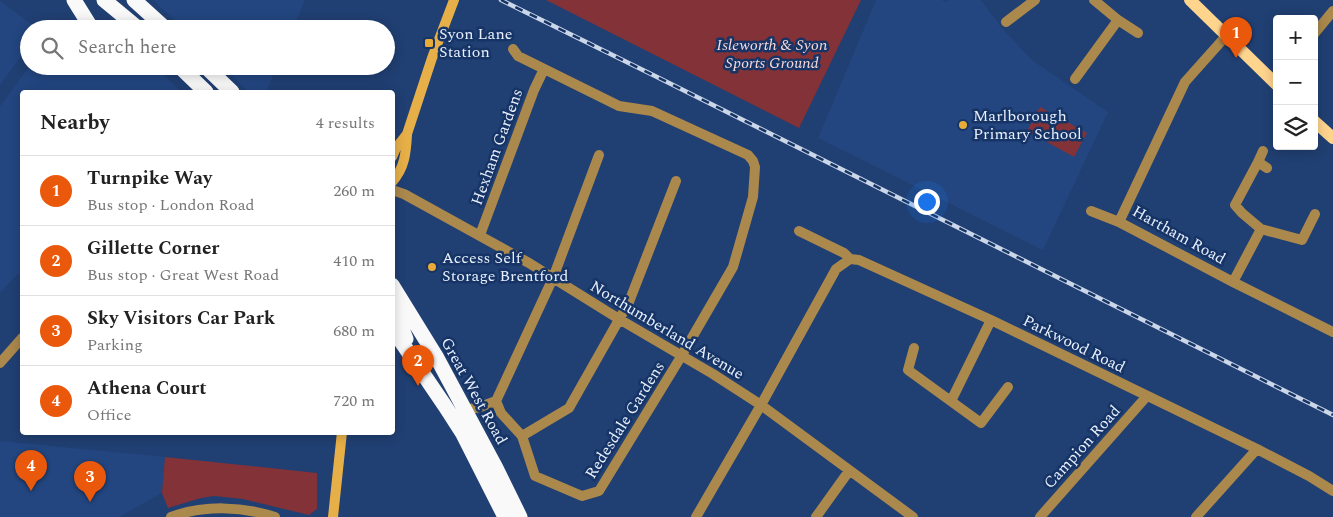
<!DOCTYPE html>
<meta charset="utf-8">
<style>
body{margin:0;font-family:Spectral,serif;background:#f6f6f6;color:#222}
.controls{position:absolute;right:15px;top:15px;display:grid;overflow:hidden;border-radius:5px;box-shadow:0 2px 12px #0003}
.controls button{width:45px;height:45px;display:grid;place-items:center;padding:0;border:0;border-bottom:1px solid #e0e0e0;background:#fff;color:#222;font:25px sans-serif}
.you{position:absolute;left:926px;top:201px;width:18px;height:18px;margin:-12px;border:4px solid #fff;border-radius:50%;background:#1a73e8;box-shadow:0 0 0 8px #1a73e833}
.badge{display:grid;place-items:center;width:32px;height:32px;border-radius:50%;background:#ea580c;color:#fff;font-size:16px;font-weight:700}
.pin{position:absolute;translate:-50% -41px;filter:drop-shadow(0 1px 2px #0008)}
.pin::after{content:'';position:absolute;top:26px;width:18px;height:15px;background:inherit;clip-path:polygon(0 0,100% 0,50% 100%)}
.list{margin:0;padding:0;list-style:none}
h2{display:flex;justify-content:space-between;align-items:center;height:65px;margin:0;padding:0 20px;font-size:21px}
h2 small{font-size:16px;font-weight:400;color:#767676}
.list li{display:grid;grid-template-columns:32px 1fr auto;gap:15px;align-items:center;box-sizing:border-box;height:70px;padding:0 20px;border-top:1px solid #e0e0e0}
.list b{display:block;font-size:19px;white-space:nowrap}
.list p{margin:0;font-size:16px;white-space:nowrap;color:#767676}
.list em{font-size:16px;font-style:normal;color:#767676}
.icon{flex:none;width:28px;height:28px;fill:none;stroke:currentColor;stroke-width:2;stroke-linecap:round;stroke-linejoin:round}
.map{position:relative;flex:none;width:1333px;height:517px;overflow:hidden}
.search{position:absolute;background:#fff;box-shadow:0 2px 12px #0003;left:20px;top:20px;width:375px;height:55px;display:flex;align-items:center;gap:12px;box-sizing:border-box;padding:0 18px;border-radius:28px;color:#767676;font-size:19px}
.panel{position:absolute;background:#fff;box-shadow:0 2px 12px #0003;left:20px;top:90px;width:375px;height:345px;border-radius:5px}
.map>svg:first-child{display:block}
.built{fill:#234680}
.green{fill:#833237}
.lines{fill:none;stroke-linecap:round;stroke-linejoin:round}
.street{stroke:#ab884c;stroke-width:10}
.secondary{stroke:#e7af48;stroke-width:10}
.primary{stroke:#ffd48d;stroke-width:12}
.highway{stroke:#f9f9f9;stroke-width:15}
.rail-casing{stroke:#cbd7e9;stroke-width:4.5}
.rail{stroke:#163466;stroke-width:2.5;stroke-dasharray:8;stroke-linecap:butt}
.poi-dot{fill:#e8ab37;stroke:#163466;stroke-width:2}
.labels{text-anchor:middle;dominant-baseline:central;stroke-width:5;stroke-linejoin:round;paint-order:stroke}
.poi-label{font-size:16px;fill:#e8f0fd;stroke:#163466;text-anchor:start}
.park-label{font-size:16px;font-style:italic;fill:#f8d9d9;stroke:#163466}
.street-label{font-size:16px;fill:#e8f0fd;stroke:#163466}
</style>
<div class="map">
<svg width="1333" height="517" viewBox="0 0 1333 517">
<rect width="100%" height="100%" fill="#203f72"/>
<path class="built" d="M 153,0 L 305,0 L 293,29 L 184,29 Z
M 876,0 L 942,0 L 945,2 L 949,0 L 981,0 L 1001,27 L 1032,60 L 1108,112 L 1043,250 L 818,138 Z
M 0,1 L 38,29 L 29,29 L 29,45 L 0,85 Z
M 30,66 L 155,66 L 181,92 L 22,92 L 22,274 L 18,274 L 0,293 L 0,106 Z
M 223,66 L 277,66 L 266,92 L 248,92 Z
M 0,441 L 165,457 L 162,493 L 119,517 L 0,517 Z"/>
<path class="green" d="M 546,0 L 861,0 L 799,128 Z
M 1040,107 L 1087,133 L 1074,157 L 1027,131 Z
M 165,457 L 317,473 L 317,509 L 309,515 L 243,499 L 214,496 L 201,498 L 168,508 L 162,493 Z"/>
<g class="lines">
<path class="street" d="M 1094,0 L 1118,20 L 1138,33
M 1006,22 L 1035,0
M 1314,34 L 1333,11
M 1226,36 L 1185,82 L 1119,222 L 1233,282 L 1333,332
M 1075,79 L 1118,20
M 1258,162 L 1263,151
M 392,190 L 404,194 L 529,263 L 619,319 L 713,374 L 761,405 L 913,517
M 1091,211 L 1119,222
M 1261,229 L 1242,213 L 1235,205 L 1258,162 L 1267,168
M 799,231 L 844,253 L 850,259 L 859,260 L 991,320 L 1257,449 L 1309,476 L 1333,491
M 480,235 L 534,90 L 544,69
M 1233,282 L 1261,229 L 1302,240 L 1315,214
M 914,348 L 908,370 L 981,423 L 1008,387
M 0,363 L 22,338
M 496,401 L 501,413 L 522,436 L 535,476 L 582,496 L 599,491 L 679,360 L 733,267 L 753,197 L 755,167 L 753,161 L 748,155 L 652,111 L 619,106 L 518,56 L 513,49
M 496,401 L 553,278 L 599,155
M 951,401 L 991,320
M 465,410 L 480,407 L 496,401
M 522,436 L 569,408 L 629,302 L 676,181
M 171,517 C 203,505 242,506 275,517
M 696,517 L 761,405 L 836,269 L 850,259
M 816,517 L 849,471
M 1040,517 L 1147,396
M 1196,517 L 1257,449"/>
<path class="secondary" d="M 392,157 L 396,148 L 407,134 L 432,58 L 454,0
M 392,182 C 405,168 406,152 407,135
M 333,517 L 342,432"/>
<path class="primary" d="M 1190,0 L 1277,85
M 1314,121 L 1333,138"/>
<path class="highway" d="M 74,0 L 92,29
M 104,0 L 139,29
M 134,0 L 166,29
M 179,66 L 206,92
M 205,66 L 232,92
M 392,285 L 437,358 L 496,468 L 520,517
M 392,309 L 398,318 L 406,339
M 392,328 L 445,406 L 463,434 L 505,517"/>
<defs>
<path id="rail" d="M 501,0 L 653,75 L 1333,415"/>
</defs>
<use href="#rail" class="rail-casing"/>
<use href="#rail" class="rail"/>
</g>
<g class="poi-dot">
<rect x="424" y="38" width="10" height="10" rx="2.5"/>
<circle cx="963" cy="125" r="5"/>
<circle cx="432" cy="267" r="5"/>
</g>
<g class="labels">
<g class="poi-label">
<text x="439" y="34">Syon Lane<tspan x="439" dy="18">Station</tspan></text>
<text x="973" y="116">Marlborough<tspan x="973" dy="18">Primary School</tspan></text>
<text x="442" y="258">Access Self<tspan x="442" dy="18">Storage Brentford</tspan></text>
</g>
<g class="park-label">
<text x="772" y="45">Isleworth &amp; Syon<tspan x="772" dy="18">Sports Ground</tspan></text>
</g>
<g class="street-label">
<text transform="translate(497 147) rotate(-70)">Hexham Gardens</text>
<text transform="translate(1179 235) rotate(29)">Hartham Road</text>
<text transform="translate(667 330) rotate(31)">Northumberland Avenue</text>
<text transform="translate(1074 344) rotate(26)">Parkwood Road</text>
<text transform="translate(474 391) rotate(61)">Great West Road</text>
<text transform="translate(625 420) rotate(-58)">Redesdale Gardens</text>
<text transform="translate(1082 447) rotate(-48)">Campion Road</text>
</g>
</g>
</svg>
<div class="controls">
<button>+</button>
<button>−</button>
<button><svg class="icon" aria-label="layers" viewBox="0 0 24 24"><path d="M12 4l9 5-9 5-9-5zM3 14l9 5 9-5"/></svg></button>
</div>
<div class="you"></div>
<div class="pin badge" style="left:1236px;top:58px">1</div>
<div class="pin badge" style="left:418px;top:386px">2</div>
<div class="pin badge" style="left:90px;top:502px">3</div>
<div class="pin badge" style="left:31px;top:491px">4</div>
<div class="search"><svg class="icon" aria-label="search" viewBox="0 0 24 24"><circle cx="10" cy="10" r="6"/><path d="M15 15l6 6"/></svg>Search here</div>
<section class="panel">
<h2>Nearby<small>4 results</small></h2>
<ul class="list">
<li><span class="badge">1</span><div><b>Turnpike Way</b><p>Bus stop · London Road</p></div><em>260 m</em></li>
<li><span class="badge">2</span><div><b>Gillette Corner</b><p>Bus stop · Great West Road</p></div><em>410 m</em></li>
<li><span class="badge">3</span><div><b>Sky Visitors Car Park</b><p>Parking</p></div><em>680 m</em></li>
<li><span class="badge">4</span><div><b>Athena Court</b><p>Office</p></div><em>720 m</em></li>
</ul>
</section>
</div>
